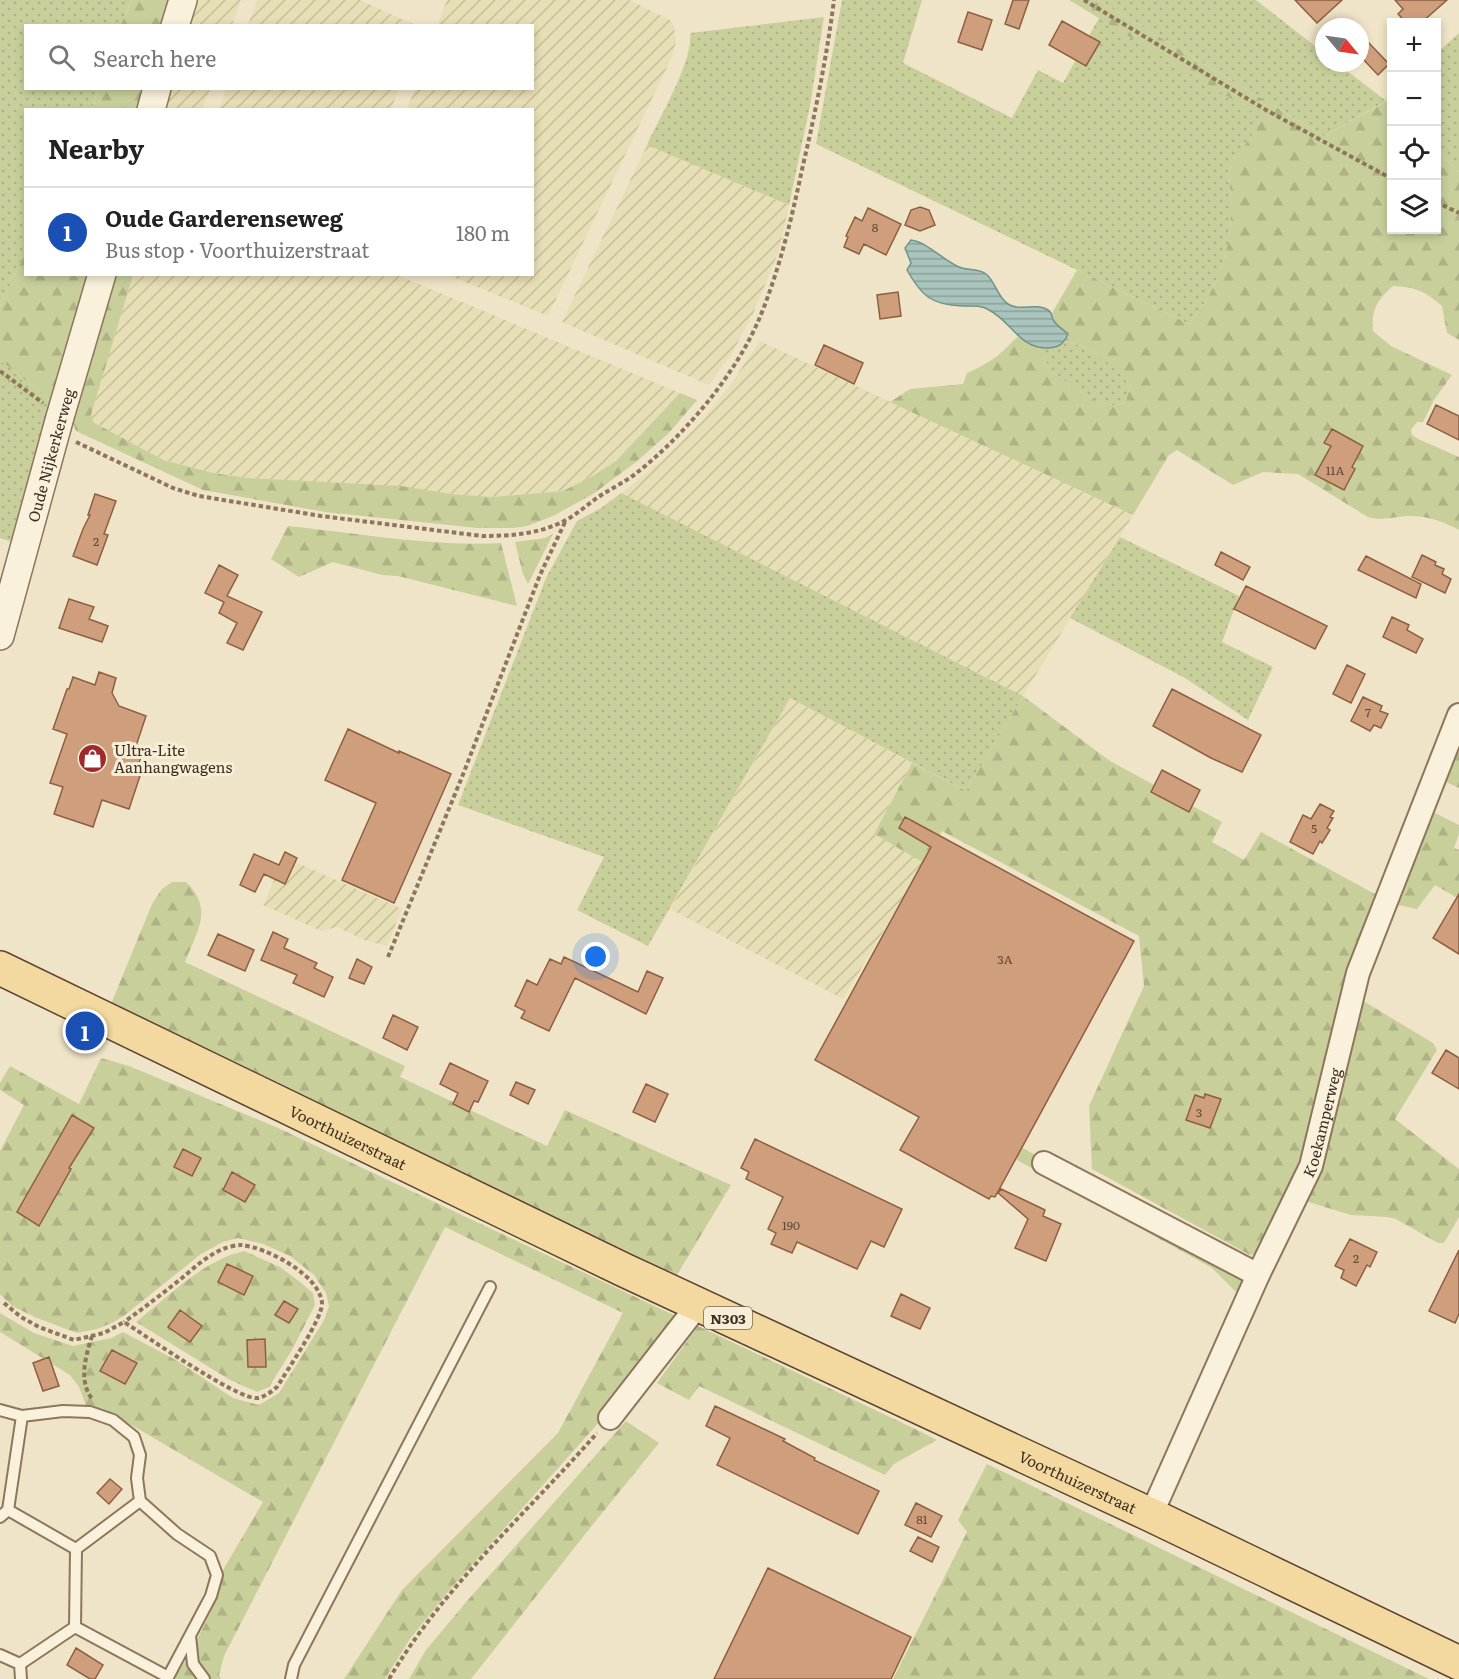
<!DOCTYPE html>
<meta charset="utf-8">
<style>
body{margin:0;font-family:Literata,serif;background:#f2f2f2;color:#222}
.controls{position:absolute;right:18px;top:18px;display:grid;overflow:hidden;border-radius:0px;box-shadow:0 3px 9px #0003}
.controls button{width:54px;height:54px;display:grid;place-items:center;padding:0;border:0;border-bottom:2px solid #e0e0e0;background:#fff;color:#222;font:30px sans-serif}
.compass{position:absolute;left:1315px;top:18px;width:54px;height:54px;border-radius:50%;background:#fff;box-shadow:0 3px 9px #0003;rotate:119deg}
.you{position:absolute;left:596px;top:957px;width:21px;height:21px;margin:-15px;border:4px solid #fff;border-radius:50%;background:#1a73e8;box-shadow:0 0 0 9px #1a73e833}
.badge{display:grid;place-items:center;width:39px;height:39px;border-radius:50%;background:#9e2a2b;color:#fff;font-size:20px;font-weight:700}
.pin{position:absolute;translate:-50% -50%;border:3px solid #fff;box-shadow:0 2px 6px #0006}
.list{margin:0;padding:0;list-style:none}
h2{display:flex;justify-content:space-between;align-items:center;height:78px;margin:0;padding:0 24px;font-size:26px}
h2 small{font-size:20px;font-weight:400;color:#767676}
.list li{display:grid;grid-template-columns:39px 1fr auto;gap:18px;align-items:center;box-sizing:border-box;height:90px;padding:0 24px;border-top:2px solid #e0e0e0}
.list b{display:block;font-size:22px;white-space:nowrap}
.list p{margin:0;font-size:20px;white-space:nowrap;color:#767676}
.list em{font-size:20px;font-style:normal;color:#767676}
.icon{flex:none;width:33px;height:33px;fill:none;stroke:currentColor;stroke-width:2;stroke-linecap:round;stroke-linejoin:round}
.map{position:relative;flex:none;width:1459px;height:1679px;overflow:hidden}
.search{position:absolute;background:#fff;box-shadow:0 3px 9px #0003;left:24px;top:24px;width:510px;height:66px;display:flex;align-items:center;gap:15px;box-sizing:border-box;padding:0 21px;border-radius:0px;color:#767676;font-size:22px}
.panel{position:absolute;background:#fff;box-shadow:0 3px 9px #0003;left:24px;top:108px;width:510px;height:168px;border-radius:0px}
.map>svg:first-child{display:block}
.farmland{fill:url(#farmland-furrows)}
.grass{fill:url(#grass-dots)}
.forest{fill:url(#forest-firs)}
.water{fill:url(#water-rules);stroke:#6f938a;stroke-width:1.5}
.building{fill:#cf9f7d;stroke:#8d5f41;stroke-width:1.5}
.lines{fill:none;stroke-linecap:round;stroke-linejoin:round}
.service-casing{stroke:#8d765c;stroke-width:14}
.minor-casing{stroke:#8d765c;stroke-width:26}
.tertiary-casing{stroke:#8d765c;stroke-width:30}
.primary-casing{stroke:#5b4430;stroke-width:36}
.path{stroke:#8d765c;stroke-width:4;stroke-dasharray:4.5 3;stroke-linecap:butt}
.service{stroke:#faf1dc;stroke-width:10}
.minor{stroke:#faf1dc;stroke-width:22}
.tertiary{stroke:#faf1dc;stroke-width:27}
.primary{stroke:#f3d9a0;stroke-width:33}
.labels{text-anchor:middle;dominant-baseline:central;stroke-width:6;stroke-linejoin:round;paint-order:stroke}
.number-label{font-size:12px;fill:#624a37}
.shield{fill:#f7eed8;stroke:#756857;stroke-width:1.5}
.shield-label{font-size:14px;font-weight:bold;fill:#3d2e20}
.street-label{font-size:15px;fill:#3d2e20;stroke:#f7eed8}
.poi-label{font-size:15px;fill:#3d2e20;stroke:#f7eed8;text-anchor:start}
</style>
<div class="map">
<svg width="1459" height="1679" viewBox="0 0 1459 1679">
<defs>
<pattern id="farmland-furrows" width="10" height="10" patternUnits="userSpaceOnUse" patternTransform="scale(1.5)"><rect width="10" height="10" fill="#e6deb5"/><path d="M-1 1l2-2M0 10L10 0M9 11l2-2" fill="none" stroke="#c6bf9b"/></pattern>
<pattern id="grass-dots" width="8" height="8" patternUnits="userSpaceOnUse" patternTransform="scale(1.5)"><rect width="8" height="8" fill="#c9cf9b"/><path d="M2 2h.1M6 6h.1" fill="none" stroke="#aeb285" stroke-width="1.8" stroke-linecap="round"/></pattern>
<pattern id="forest-firs" width="22" height="20" patternUnits="userSpaceOnUse" patternTransform="scale(1.5)"><rect width="22" height="20" fill="#c9cf9b"/><path d="M5 1l3.5 6h-7zM16 11l3.5 6h-7z" fill="#aeb285"/></pattern>
<pattern id="water-rules" width="6" height="5" patternUnits="userSpaceOnUse" patternTransform="scale(1.5)"><rect width="6" height="5" fill="#a9c4bc"/><path d="M0 2.5h6" fill="none" stroke="#8ba098"/></pattern>
</defs>
<rect width="100%" height="100%" fill="#f0e4c8"/>
<path class="farmland" d="M 195,0 L 241,0 L 232,25 L 187,26 Z
M 257,0 L 360,0 L 415,25 L 248,25 Z
M 447,0 L 629,0 L 670,20 L 674,26 L 676,42 L 672,57 L 548,316 L 448,275 L 532,274 L 532,110 L 407,109 L 415,89 L 532,88 L 532,26 L 438,25 Z
M 168,89 L 210,89 L 202,109 L 162,110 Z
M 226,89 L 226,88 L 399,89 L 391,109 L 219,109 Z
M 647,145 L 789,205 L 779,251 L 753,314 L 732,353 L 709,385 L 562,322 Z
M 133,274 L 397,275 L 680,393 L 616,461 L 591,477 L 563,491 L 493,497 L 248,478 L 213,473 L 163,460 L 93,422 L 91,415 Z
M 760,341 L 1133,515 L 1023,696 L 621,494 L 668,455 L 699,424 L 730,385 Z
M 790,698 L 912,763 L 874,834 L 924,863 L 843,999 L 670,909 Z
M 284,857 L 402,909 L 387,946 L 364,940 L 337,927 L 321,931 L 263,905 Z"/>
<path class="grass" d="M 0,0 L 132,0 L 120,25 L 26,26 L 26,88 L 98,89 L 92,109 L 26,110 L 25,254 L 0,306 Z
M 842,0 L 922,0 L 903,63 L 1012,118 L 1038,70 L 1063,83 L 1099,18 L 1264,118 L 1228,171 C 1235,215 1231,253 1210,293 C 1205,304 1196,314 1189,324 L 816,144 Z
M 1098,0 L 1256,0 L 1324,53 L 1324,63 L 1337,63 L 1386,101 L 1391,97 L 1391,106 L 1386,101 L 1324,136 Z
M 824,17 L 810,106 L 789,205 L 647,145 C 659,118 694,60 690,33 Z
M 1459,33 L 1459,172 L 1437,150 L 1436,54 Z
M 1065,341 C 1094,348 1111,363 1130,385 L 1126,401 L 1117,406 L 1099,402 L 1072,387 L 1050,369 L 1038,347 C 1048,348 1057,349 1065,341 Z
M 0,360 L 56,405 L 15,543 L 0,538 Z
M 621,493 L 1023,696 L 966,791 L 790,698 L 648,946 L 577,910 L 604,857 L 458,805 L 546,578 L 577,521 L 601,508 Z
M 1120,537 L 1239,596 L 1222,642 L 1273,667 L 1248,720 L 1185,678 L 1070,618 Z"/>
<path class="forest" d="M 132,0 L 173,0 L 165,25 L 120,26 Z
M 1069,0 L 1098,0 L 1324,136 L 1387,101 L 1392,106 L 1392,230 L 1436,230 L 1437,150 L 1459,172 L 1459,340 L 1447,333 L 1442,306 C 1425,291 1415,287 1393,286 C 1377,300 1371,310 1373,331 L 1391,346 L 1452,375 L 1434,400 L 1423,422 L 1417,422 L 1411,430 L 1412,435 L 1418,439 L 1459,457 L 1459,530 C 1443,521 1425,515 1407,516 C 1394,517 1381,521 1368,517 L 1298,474 L 1263,472 L 1233,485 L 1177,450 L 1169,455 L 1133,515 L 890,402 L 910,389 L 963,384 L 967,373 C 990,363 1000,355 1017,337 L 1038,347 L 1050,369 L 1072,387 L 1099,402 L 1117,406 L 1126,401 L 1130,385 C 1110,363 1094,348 1065,341 L 1068,334 L 1054,321 L 1052,313 L 1077,270 L 1189,324 C 1196,314 1205,304 1210,293 C 1231,253 1235,215 1228,171 L 1263,118 Z
M 98,89 L 146,89 L 140,109 L 92,110 Z
M 25,254 L 26,274 L 93,275 L 56,405 L 0,360 L 0,306 Z
M 112,274 L 133,275 L 91,415 L 93,422 L 163,460 L 213,473 L 248,478 L 401,486 L 451,494 L 493,497 L 563,491 L 591,477 L 616,461 L 680,393 L 697,400 L 669,433 L 636,462 L 593,494 L 553,516 L 527,526 L 513,528 L 477,528 L 325,512 L 203,490 L 76,431 L 70,416 Z
M 288,526 C 356,533 434,547 501,543 L 517,606 L 398,576 L 382,575 L 333,562 L 299,577 L 271,559 Z
M 553,534 L 528,584 L 523,574 L 515,542 L 545,538 Z
M 1023,696 L 1110,761 L 1222,822 L 1212,842 L 1244,860 L 1261,832 L 1375,894 L 1341,994 L 1306,1144 L 1261,1252 L 1250,1255 L 1092,1169 L 1089,1106 L 1144,986 L 1139,936 L 942,831 L 924,863 L 874,834 L 912,763 L 966,791 Z
M 1459,743 L 1459,788 L 1444,781 Z
M 1431,811 L 1459,825 L 1459,834 L 1454,848 L 1459,850 L 1459,899 L 1435,885 L 1417,909 L 1394,904 Z
M 172,882 L 186,882 C 214,909 197,931 185,962 L 405,1066 L 400,1077 L 547,1146 L 565,1110 L 731,1185 L 677,1275 L 111,1004 L 152,904 L 162,889 Z
M 1360,999 L 1433,1043 L 1437,1050 L 1395,1119 L 1459,1169 L 1459,1217 L 1444,1243 L 1438,1243 L 1396,1219 L 1387,1217 L 1351,1215 L 1302,1200 Z
M 101,1058 L 129,1066 L 276,1127 L 680,1318 L 634,1381 L 594,1428 L 452,1587 L 410,1639 L 385,1679 L 344,1679 L 402,1590 L 558,1433 L 623,1313 L 445,1227 L 224,1656 L 219,1675 L 221,1679 L 175,1679 C 190,1651 220,1605 220,1575 L 263,1502 L 116,1416 L 87,1408 L 79,1387 L 70,1375 L 0,1332 L 0,1313 L 34,1333 L 73,1346 L 111,1338 L 123,1332 L 176,1360 L 233,1398 L 259,1405 L 279,1393 L 324,1320 L 329,1306 L 326,1293 L 314,1275 L 290,1256 L 263,1244 L 238,1238 L 223,1242 L 201,1254 L 125,1315 L 114,1322 L 97,1329 L 77,1333 L 37,1318 L 12,1306 L 0,1294 L 0,1151 L 24,1105 L 0,1090 L 0,1083 L 10,1066 L 79,1104 Z
M 1019,1146 L 1252,1275 L 1240,1296 L 1212,1268 L 1017,1160 Z
M 244,1251 L 280,1267 L 300,1282 L 313,1293 L 315,1305 L 292,1350 L 269,1387 L 257,1392 L 230,1380 L 136,1322 C 169,1296 202,1261 244,1251 Z
M 698,1326 L 913,1428 L 937,1440 L 894,1464 L 885,1475 L 699,1386 L 689,1400 L 657,1383 Z
M 626,1421 L 659,1443 L 586,1533 L 471,1679 L 409,1679 L 426,1650 L 467,1601 Z
M 987,1464 L 1429,1679 L 893,1679 L 967,1532 L 958,1520 Z"/>
<path class="water" d="M 911,240 C 927,242 944,261 959,267 C 968,271 978,268 986,274 C 996,282 997,297 1008,304 C 1020,312 1035,302 1048,310 C 1053,313 1051,317 1054,321 C 1057,326 1064,330 1068,334 C 1063,345 1058,348 1046,348 C 1018,347 1011,321 989,310 C 981,305 972,306 962,306 C 931,305 921,295 907,270 L 911,263 L 905,248 Z"/>
<path class="building" d="M 1013,0 L 1029,0 L 1019,29 L 1005,24 Z
M 1295,0 L 1342,0 L 1317,23 Z
M 1395,0 L 1447,0 L 1422,22 L 1406,22 L 1398,14 L 1403,9 Z
M 968,12 L 992,20 L 982,50 L 958,42 Z
M 1062,21 L 1100,42 L 1086,66 L 1049,45 Z
M 1368,42 L 1389,64 L 1378,75 L 1360,56 L 1360,50 Z
M 920,207 L 929,210 L 935,225 L 920,231 L 905,225 L 911,210 Z
M 868,208 L 901,224 L 886,255 L 864,244 L 859,254 L 844,247 L 848,237 L 846,236 L 855,217 L 862,221 Z
M 898,292 L 901,316 L 880,319 L 877,295 Z
M 824,345 L 863,363 L 854,384 L 815,365 Z
M 1436,405 L 1459,416 L 1459,440 L 1427,424 Z
M 1332,429 L 1363,446 L 1352,467 L 1355,469 L 1344,490 L 1315,475 L 1331,446 L 1324,443 Z
M 95,494 L 116,501 L 104,534 L 108,535 L 97,565 L 73,556 L 83,529 L 90,515 L 88,515 Z
M 1221,552 L 1250,567 L 1243,580 L 1215,565 Z
M 1422,555 L 1436,562 L 1435,565 L 1444,569 L 1442,574 L 1451,579 L 1445,593 L 1412,577 Z
M 1366,556 L 1421,584 L 1416,598 L 1358,570 Z
M 219,565 L 238,575 L 227,596 L 262,612 L 243,650 L 227,643 L 237,623 L 219,613 L 224,602 L 205,593 Z
M 1246,586 L 1327,626 L 1315,649 L 1234,609 Z
M 69,599 L 94,607 L 89,619 L 108,626 L 102,642 L 59,628 Z
M 1392,617 L 1409,625 L 1407,630 L 1423,639 L 1416,653 L 1383,637 Z
M 1347,665 L 1365,674 L 1351,703 L 1333,694 Z
M 99,672 L 116,678 L 112,693 L 119,706 L 146,716 L 133,755 L 141,758 L 138,765 L 143,767 L 129,809 L 102,800 L 93,827 L 54,814 L 63,787 L 50,783 L 67,734 L 53,729 L 67,689 L 69,689 L 73,677 L 95,685 Z
M 1172,689 L 1261,735 L 1242,772 L 1211,758 L 1153,726 Z
M 1363,697 L 1382,706 L 1380,711 L 1388,714 L 1381,728 L 1374,725 L 1370,731 L 1351,721 Z
M 348,729 L 399,753 L 399,751 L 451,774 L 394,903 L 342,880 L 376,803 L 325,780 Z
M 1162,770 L 1200,790 L 1189,812 L 1151,792 Z
M 1320,804 L 1334,811 L 1330,817 L 1333,818 L 1327,828 L 1330,830 L 1322,843 L 1320,841 L 1313,854 L 1290,842 L 1303,815 L 1311,819 Z
M 905,817 L 1134,941 L 995,1197 L 991,1196 L 989,1199 L 900,1150 L 919,1117 L 815,1060 L 931,847 L 899,828 Z
M 285,852 L 297,858 L 285,884 L 264,874 L 255,892 L 240,885 L 254,854 L 279,865 Z
M 1459,894 L 1459,954 L 1433,938 Z
M 273,932 L 288,939 L 284,948 L 317,963 L 314,968 L 333,977 L 324,997 L 293,983 L 297,975 L 261,960 Z
M 218,934 L 254,950 L 245,971 L 208,955 Z
M 564,957 L 638,992 L 647,971 L 663,978 L 646,1014 L 575,978 L 549,1031 L 521,1018 L 525,1011 L 515,1006 L 527,980 L 537,985 L 550,959 L 561,964 Z
M 357,959 L 372,967 L 364,984 L 349,978 Z
M 393,1015 L 418,1027 L 407,1050 L 383,1038 Z
M 1446,1050 L 1459,1058 L 1459,1089 L 1432,1073 Z
M 450,1063 L 488,1081 L 478,1102 L 474,1101 L 469,1112 L 453,1104 L 458,1093 L 440,1084 Z
M 516,1082 L 535,1090 L 528,1104 L 510,1095 Z
M 646,1084 L 668,1094 L 655,1122 L 633,1112 Z
M 1205,1094 L 1221,1099 L 1210,1128 L 1186,1120 L 1195,1095 L 1204,1098 Z
M 72,1115 L 94,1128 L 69,1168 L 71,1169 L 39,1226 L 17,1212 Z
M 755,1139 L 902,1209 L 884,1247 L 871,1241 L 857,1269 L 797,1242 L 792,1253 L 771,1244 L 776,1233 L 768,1229 L 783,1197 L 746,1179 L 749,1172 L 741,1168 Z
M 183,1149 L 201,1158 L 192,1176 L 174,1167 Z
M 232,1172 L 255,1185 L 245,1202 L 223,1190 Z
M 1001,1189 L 1045,1210 L 1043,1216 L 1061,1224 L 1046,1261 L 1015,1248 L 1028,1219 L 998,1193 Z
M 1350,1239 L 1377,1252 L 1370,1267 L 1367,1265 L 1356,1286 L 1341,1278 L 1344,1270 L 1335,1266 Z
M 1459,1250 L 1459,1314 L 1455,1323 L 1429,1311 Z
M 227,1264 L 253,1276 L 244,1295 L 218,1282 Z
M 901,1294 L 930,1308 L 920,1329 L 891,1316 Z
M 284,1301 L 298,1309 L 289,1323 L 275,1315 Z
M 180,1310 L 202,1326 L 190,1342 L 168,1327 Z
M 265,1339 L 266,1367 L 248,1367 L 247,1340 Z
M 112,1350 L 137,1363 L 125,1384 L 100,1371 Z
M 49,1357 L 59,1386 L 43,1391 L 33,1363 Z
M 715,1406 L 785,1439 L 783,1441 L 815,1458 L 814,1460 L 879,1491 L 858,1534 L 717,1465 L 730,1438 L 706,1426 Z
M 110,1479 L 122,1489 L 109,1504 L 97,1493 Z
M 916,1503 L 942,1516 L 931,1537 L 905,1525 Z
M 918,1537 L 939,1547 L 932,1562 L 910,1551 Z
M 768,1568 L 911,1637 L 891,1679 L 714,1679 Z
M 76,1648 L 103,1665 L 95,1679 L 90,1679 L 67,1665 Z"/>
<g class="lines">
<defs>
<path id="service" d="M 0,1410 L 22,1416 L 63,1411 L 90,1412 L 113,1420 L 134,1437 L 140,1455 L 137,1478 L 140,1501 L 177,1534 L 210,1556 L 217,1575 L 211,1596 L 167,1679
M 0,1517 L 8,1510 L 22,1416
M 76,1549 L 140,1501
M 75,1627 L 168,1677
M 190,1636 L 193,1664 L 204,1679
M 0,1655 L 20,1664 L 75,1627 L 76,1549 L 8,1510
M 20,1664 L 21,1679
M 291,1679 L 294,1665 L 490,1287"/>
<g id="minor">
<path d="M 1044,1163 L 1258,1275"/>
<path d="M 610,1418 L 691,1314 L 696,1303"/>
<path id="s1" d="M 1151,1515 L 1258,1275 L 1311,1166 L 1358,973 L 1459,715"/>
</g>
<g id="tertiary">
<path d="M 175,26 L 183,0"/>
<path d="M 151,110 L 157,88"/>
<path id="s2" d="M 0,636 L 60,417 L 102,274"/>
</g>
<g id="primary">
<path id="s3" d="M 0,968 L 624,1270 L 1151,1515 L 1459,1663"/>
</g>
</defs>
<use href="#service" class="service-casing"/>
<use href="#minor" class="minor-casing"/>
<use href="#tertiary" class="tertiary-casing"/>
<use href="#primary" class="primary-casing"/>
<path class="path" d="M 1084,0 L 1266,110 L 1392,179
M 1436,202 L 1459,213
M 0,371 L 43,403
M 76,442 L 173,488 L 199,496 L 321,516 L 482,536 C 511,536 540,534 566,520 C 579,513 590,502 603,494 C 613,488 624,482 634,475 C 683,437 736,375 760,317 C 780,268 792,217 803,165 C 816,110 827,55 834,0
M 388,957 L 462,777 L 540,575 L 566,520
M 4,1303 L 21,1317 L 39,1327 L 74,1340 L 104,1333 L 124,1322 C 146,1336 238,1400 257,1398 C 265,1397 271,1392 277,1387 C 286,1372 323,1318 322,1303 C 320,1275 266,1247 241,1245 C 236,1245 228,1247 223,1249 C 208,1255 195,1267 182,1278 C 163,1293 144,1308 124,1322
M 92,1336 C 86,1356 78,1380 92,1399
M 389,1679 C 444,1586 527,1513 597,1433"/>
<use href="#service" class="service"/>
<use href="#minor" class="minor"/>
<use href="#tertiary" class="tertiary"/>
<use href="#primary" class="primary"/>
</g>
<defs>
<symbol id="shop-disc" viewBox="-11 -11 22 22"><circle r="9.5" fill="#9e2a2b" stroke="#f7eed8"/><path d="M-5-2.5h2.3a2.7 3.5 0 0 1 5.4 0H5L5.5 6h-11ZM-1.5-2.5h3a1.5 2.3 0 0 0-3 0Z" fill="#fff"/></symbol>
</defs>
<g fill-rule="evenodd">
<use href="#shop-disc" x="76" y="742" width="33" height="33"/>
</g>
<g class="labels">
<g class="number-label">
<text x="875" y="227">8</text>
<text x="1335" y="470">11A</text>
<text x="96" y="541">2</text>
<text x="1368" y="712">7</text>
<text x="1314" y="828">5</text>
<text x="1005" y="959">3A</text>
<text x="1199" y="1112">3</text>
<text x="791" y="1225">190</text>
<text x="1356" y="1258">2</text>
<text x="922" y="1519">81</text>
</g>
<rect class="shield" x="704" y="1307" width="48" height="22" rx="4.5"/>
<g class="shield-label">
<text x="728" y="1318">N303</text>
</g>
<g class="street-label">
<text stroke="none"><textPath href="#s2" startOffset="188">Oude Nijkerkerweg</textPath></text>
<text stroke="none"><textPath href="#s1" startOffset="429">Koekamperweg</textPath></text>
<text stroke="none"><textPath href="#s3" startOffset="387">Voorthuizerstraat</textPath></text>
<text stroke="none"><textPath href="#s3" startOffset="1194">Voorthuizerstraat</textPath></text>
</g>
<g class="poi-label">
<text x="114" y="749">Ultra-Lite<tspan x="114" dy="17">Aanhangwagens</tspan></text>
</g>
</g>
</svg>
<div class="controls">
<button>+</button>
<button>−</button>
<button><svg class="icon" aria-label="locate" viewBox="0 0 24 24"><circle cx="12" cy="12" r="6"/><path d="M12 2v4M12 18v4M2 12h4M18 12h4"/></svg></button>
<button><svg class="icon" aria-label="layers" viewBox="0 0 24 24"><path d="M12 4l9 5-9 5-9-5zM3 14l9 5 9-5"/></svg></button>
</div>
<svg class="compass" viewBox="-18 -18 36 36"><path d="M0-13l5 13h-10z" fill="#e53935"/><path d="M0 13l5-13h-10z" fill="#767676"/></svg>
<div class="you"></div>
<div class="pin badge" style="left:85px;top:1031px;background:#1a4fb4">1</div>
<div class="search"><svg class="icon" aria-label="search" viewBox="0 0 24 24"><circle cx="10" cy="10" r="6"/><path d="M15 15l6 6"/></svg>Search here</div>
<section class="panel">
<h2>Nearby<small></small></h2>
<ul class="list">
<li><span class="badge" style="background:#1a4fb4">1</span><div><b>Oude Garderenseweg</b><p>Bus stop · Voorthuizerstraat</p></div><em>180 m</em></li>
</ul>
</section>
</div>
